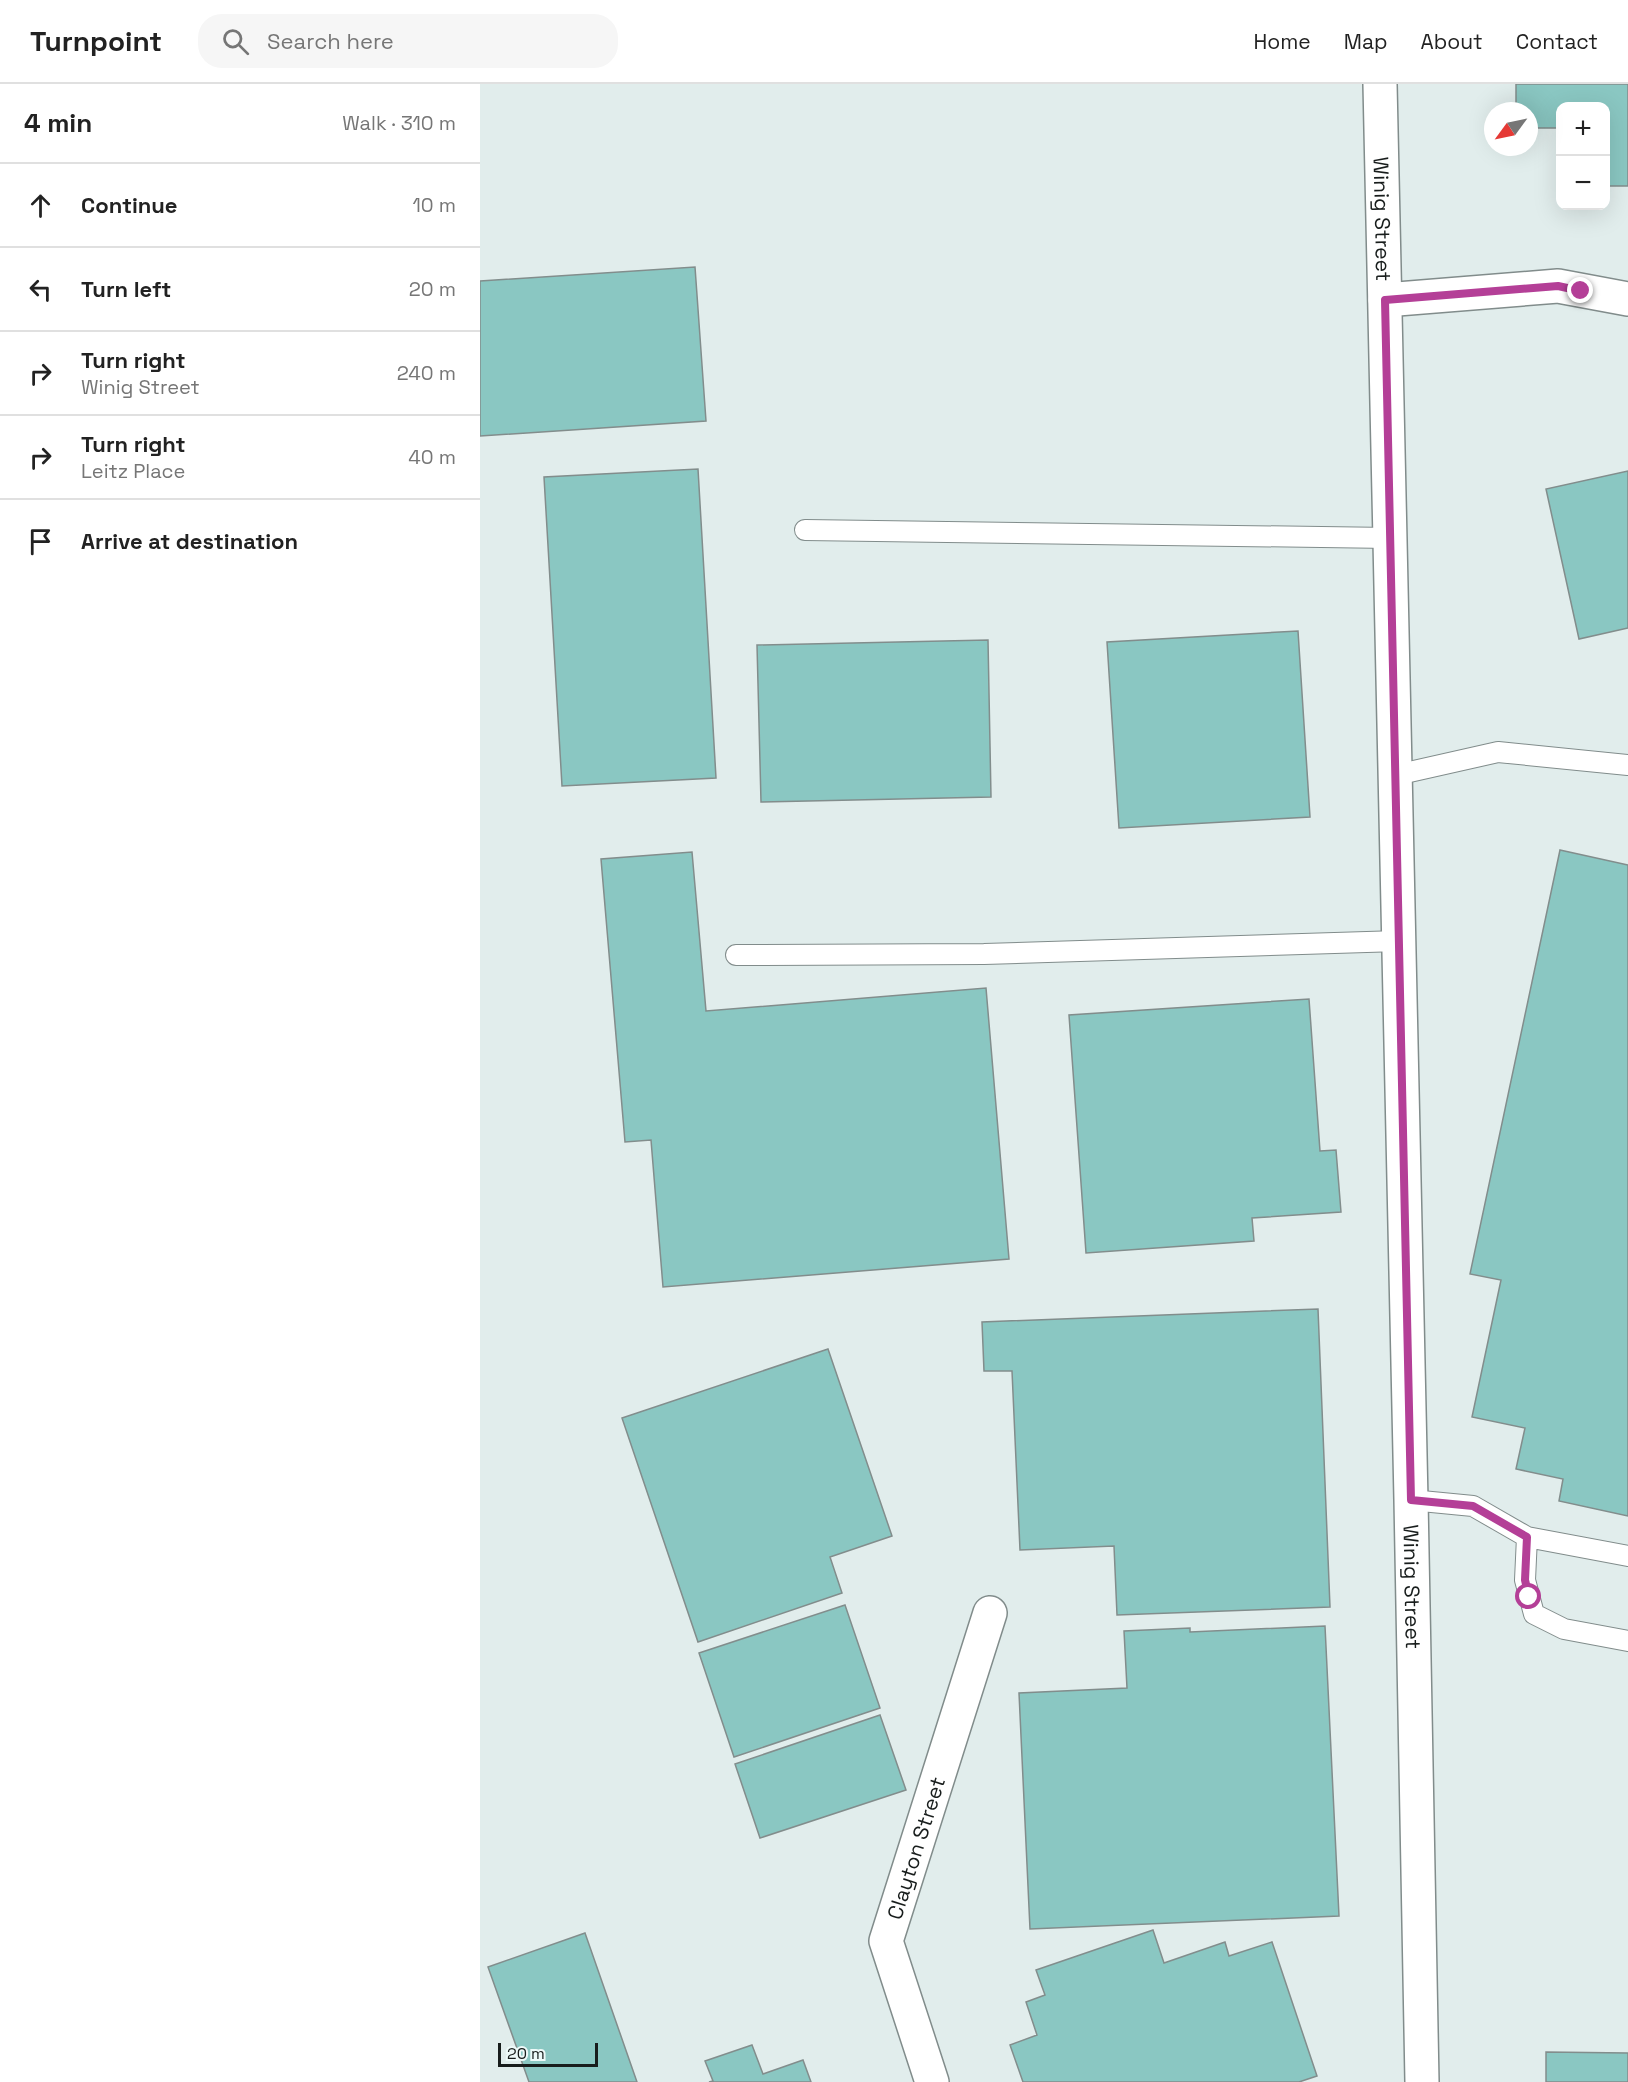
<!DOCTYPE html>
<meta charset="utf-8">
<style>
body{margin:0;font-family:"Space Grotesk",sans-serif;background:#f6f6f6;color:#222}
.controls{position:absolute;right:18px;top:18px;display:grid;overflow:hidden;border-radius:12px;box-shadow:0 6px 24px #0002}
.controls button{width:54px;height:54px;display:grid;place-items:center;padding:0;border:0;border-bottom:2px solid #e0e0e0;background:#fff;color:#222;font:30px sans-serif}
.compass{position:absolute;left:1004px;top:18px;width:54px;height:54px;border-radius:50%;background:#fff;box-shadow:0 6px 24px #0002;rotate:237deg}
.scale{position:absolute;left:18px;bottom:15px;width:100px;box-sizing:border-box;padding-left:6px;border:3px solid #181d1c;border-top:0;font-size:16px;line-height:21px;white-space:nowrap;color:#181d1c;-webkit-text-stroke:4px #eefaf9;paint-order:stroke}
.stop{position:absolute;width:18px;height:18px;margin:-14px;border:4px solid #b43f97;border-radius:50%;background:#fff}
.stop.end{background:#b43f97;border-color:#fff;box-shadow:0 2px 6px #0008}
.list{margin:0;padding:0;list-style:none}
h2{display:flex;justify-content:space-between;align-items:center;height:78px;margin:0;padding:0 24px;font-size:26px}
h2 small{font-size:20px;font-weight:400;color:#767676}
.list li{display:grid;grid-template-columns:39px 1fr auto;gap:18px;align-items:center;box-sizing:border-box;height:84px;padding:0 24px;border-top:2px solid #e0e0e0}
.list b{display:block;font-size:22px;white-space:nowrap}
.list p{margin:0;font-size:20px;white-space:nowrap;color:#767676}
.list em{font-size:20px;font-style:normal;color:#767676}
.icon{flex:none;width:33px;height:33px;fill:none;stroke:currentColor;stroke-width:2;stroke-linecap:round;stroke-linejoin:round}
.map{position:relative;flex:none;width:1148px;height:1998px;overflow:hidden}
header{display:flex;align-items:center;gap:36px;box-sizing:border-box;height:84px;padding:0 30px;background:#fff;border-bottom:2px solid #e0e0e0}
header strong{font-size:28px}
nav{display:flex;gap:33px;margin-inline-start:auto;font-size:21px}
.search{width:420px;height:54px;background:#f6f6f6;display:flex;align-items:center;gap:15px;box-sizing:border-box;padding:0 21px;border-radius:24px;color:#767676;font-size:22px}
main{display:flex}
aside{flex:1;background:#fff}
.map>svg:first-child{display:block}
.building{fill:#8ac7c2;stroke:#828d8c;stroke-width:1.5}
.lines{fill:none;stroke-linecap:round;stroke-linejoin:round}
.lane-casing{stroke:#818c8b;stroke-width:22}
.street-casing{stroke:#818c8b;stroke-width:36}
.lane{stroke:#fff;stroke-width:20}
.street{stroke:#fff;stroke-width:33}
.route{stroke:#b43f97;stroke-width:8}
.labels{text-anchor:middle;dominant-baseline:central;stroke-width:4.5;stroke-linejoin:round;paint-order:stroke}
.street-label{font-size:21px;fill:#181d1c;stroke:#eefaf9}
</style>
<header>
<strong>Turnpoint</strong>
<div class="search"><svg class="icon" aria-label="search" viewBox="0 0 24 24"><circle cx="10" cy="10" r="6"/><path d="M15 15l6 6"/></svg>Search here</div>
<nav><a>Home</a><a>Map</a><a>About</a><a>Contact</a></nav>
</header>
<main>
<aside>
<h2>4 min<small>Walk · 310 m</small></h2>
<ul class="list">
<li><svg class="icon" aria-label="ahead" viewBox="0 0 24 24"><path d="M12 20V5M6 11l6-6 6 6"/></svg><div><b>Continue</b></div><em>10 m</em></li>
<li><svg class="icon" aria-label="left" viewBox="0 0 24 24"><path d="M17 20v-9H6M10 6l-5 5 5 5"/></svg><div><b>Turn left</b></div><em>20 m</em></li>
<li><svg class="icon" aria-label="right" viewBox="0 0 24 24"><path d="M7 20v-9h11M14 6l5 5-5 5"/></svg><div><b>Turn right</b><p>Winig Street</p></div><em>240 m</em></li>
<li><svg class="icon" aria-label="right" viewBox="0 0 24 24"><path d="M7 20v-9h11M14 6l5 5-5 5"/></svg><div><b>Turn right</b><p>Leitz Place</p></div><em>40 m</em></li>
<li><svg class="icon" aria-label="arrive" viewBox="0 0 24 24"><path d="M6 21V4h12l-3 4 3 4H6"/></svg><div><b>Arrive at destination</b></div></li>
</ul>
</aside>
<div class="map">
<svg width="1148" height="1998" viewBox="0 0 1148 1998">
<rect width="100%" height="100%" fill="#e1edec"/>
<path class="building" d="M 1036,0 L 1148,0 L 1148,102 L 1126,102 L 1126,22 L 1080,22 L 1080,44 L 1049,44 L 1049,27 L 1036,27 Z
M 215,183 L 226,337 L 0,352 L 0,197 Z
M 218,385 L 236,694 L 82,702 L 64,393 Z
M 1148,387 L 1148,544 L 1099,555 L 1066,405 Z
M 818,547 L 830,733 L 639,744 L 627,558 Z
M 508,556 L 511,713 L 281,718 L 277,561 Z
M 1080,766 L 1148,781 L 1148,1432 L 1079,1417 L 1083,1395 L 1036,1385 L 1045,1344 L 992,1333 L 1021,1196 L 990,1190 Z
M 212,768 L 226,927 L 506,904 L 529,1175 L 183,1203 L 171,1056 L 145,1058 L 121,775 Z
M 829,915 L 840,1067 L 856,1066 L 861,1128 L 772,1134 L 774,1157 L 606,1169 L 589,931 Z
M 838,1225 L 850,1523 L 637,1531 L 634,1462 L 540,1466 L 532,1287 L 504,1287 L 502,1238 Z
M 348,1265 L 412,1452 L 350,1473 L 362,1509 L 218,1558 L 142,1334 Z
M 365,1521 L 400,1624 L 254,1673 L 219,1569 Z
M 845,1542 L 859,1832 L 550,1845 L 539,1609 L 647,1604 L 644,1547 L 710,1544 L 710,1548 Z
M 400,1631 L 426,1706 L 280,1754 L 255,1680 Z
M 673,1846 L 684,1879 L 745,1858 L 749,1872 L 792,1858 L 837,1992 L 819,1998 L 543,1998 L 530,1961 L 557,1951 L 546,1918 L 565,1911 L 556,1886 Z
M 105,1849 L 157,1998 L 49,1998 L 8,1883 Z
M 272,1961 L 283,1990 L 323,1976 L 331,1998 L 229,1998 L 233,1997 L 225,1977 Z
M 1066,1968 L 1148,1969 L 1148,1998 L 1066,1998 Z"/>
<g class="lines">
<defs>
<path id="lane" d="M 325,446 L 910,454
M 916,691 L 1018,668 L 1148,681
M 256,871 L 504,870 L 919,857
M 931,1416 L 993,1422 L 1047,1453 L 1148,1472
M 1047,1453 L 1045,1496 L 1054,1530 L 1084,1545 L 1148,1557"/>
<g id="street">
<path id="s1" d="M 900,0 L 931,1416 L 942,1998"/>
<path d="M 905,216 L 1078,202 L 1148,215"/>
<path id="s2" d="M 452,1998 L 406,1857 L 510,1529"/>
</g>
</defs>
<use href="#lane" class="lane-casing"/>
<use href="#street" class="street-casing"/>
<use href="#lane" class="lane"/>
<use href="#street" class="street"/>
</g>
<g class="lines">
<path class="route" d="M 1049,1513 L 1045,1496 L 1047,1453 L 993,1422 L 931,1416 L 905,216 L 1078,202 L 1101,207"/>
</g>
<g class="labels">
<g class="street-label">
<text stroke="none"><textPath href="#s1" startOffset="135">Winig Street</textPath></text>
<text stroke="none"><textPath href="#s1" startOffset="1503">Winig Street</textPath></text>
<text stroke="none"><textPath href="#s2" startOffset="246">Clayton Street</textPath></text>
</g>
</g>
</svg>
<div class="controls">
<button>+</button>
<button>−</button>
</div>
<svg class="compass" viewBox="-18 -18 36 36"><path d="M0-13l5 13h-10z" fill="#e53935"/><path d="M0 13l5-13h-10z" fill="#767676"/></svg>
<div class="scale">20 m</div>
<div class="stop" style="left:1049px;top:1513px"></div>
<div class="stop end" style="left:1101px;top:207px"></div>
</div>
</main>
